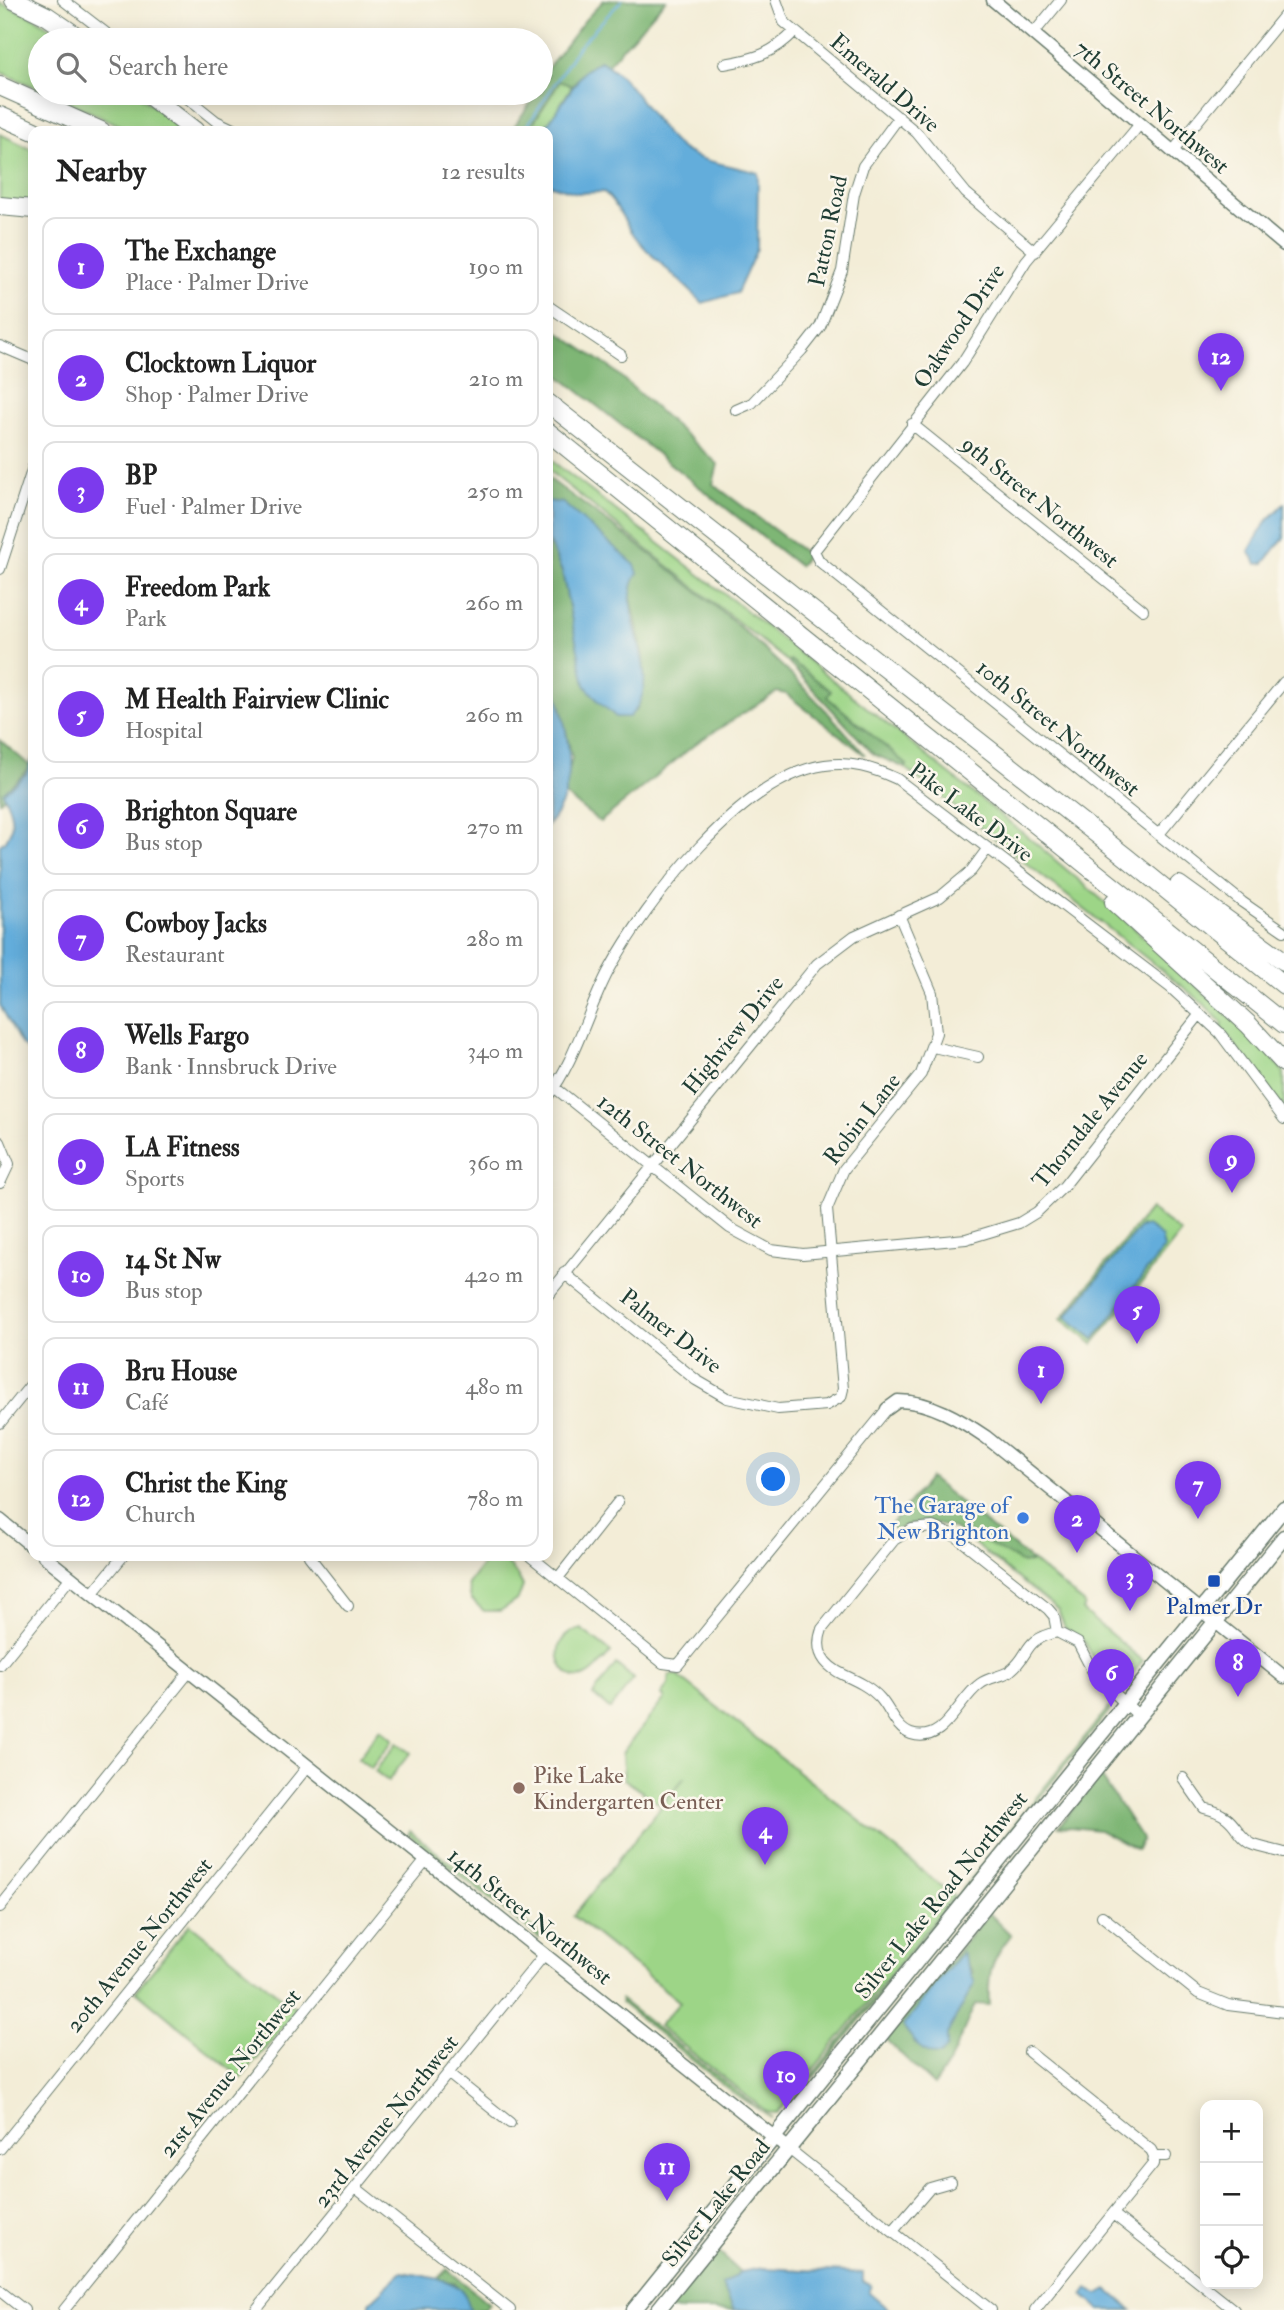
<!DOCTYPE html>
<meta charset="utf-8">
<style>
body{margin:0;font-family:"IM FELL Double Pica",serif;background:#f2f2f2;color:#222}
.controls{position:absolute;right:21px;bottom:21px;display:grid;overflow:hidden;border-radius:14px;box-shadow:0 4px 18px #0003}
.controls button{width:63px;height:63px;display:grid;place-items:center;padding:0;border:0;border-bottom:2px solid #e0e0e0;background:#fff;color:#222;font:35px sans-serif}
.you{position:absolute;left:774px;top:1480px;width:24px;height:24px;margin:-18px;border:5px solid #fff;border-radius:50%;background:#1a73e8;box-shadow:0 0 0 10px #1a73e833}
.badge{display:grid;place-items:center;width:46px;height:46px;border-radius:50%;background:#7c3aed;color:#fff;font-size:23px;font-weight:700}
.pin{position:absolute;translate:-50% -58px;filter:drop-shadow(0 2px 4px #0008)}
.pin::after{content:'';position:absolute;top:37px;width:24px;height:21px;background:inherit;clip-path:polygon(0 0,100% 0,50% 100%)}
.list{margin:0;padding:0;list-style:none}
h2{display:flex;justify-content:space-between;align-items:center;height:91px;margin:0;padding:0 28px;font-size:30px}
h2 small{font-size:23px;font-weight:400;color:#767676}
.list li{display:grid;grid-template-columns:46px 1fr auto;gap:21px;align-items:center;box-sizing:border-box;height:98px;margin:0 14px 14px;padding:0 14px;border:2px solid #e0e0e0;border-radius:14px}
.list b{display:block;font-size:26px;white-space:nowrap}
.list p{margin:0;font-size:23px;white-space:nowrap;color:#767676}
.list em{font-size:23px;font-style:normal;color:#767676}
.icon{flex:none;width:38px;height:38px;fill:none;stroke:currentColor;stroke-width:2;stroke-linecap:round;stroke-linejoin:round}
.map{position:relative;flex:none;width:1284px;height:2310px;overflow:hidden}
.search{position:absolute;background:#fff;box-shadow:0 4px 18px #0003;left:28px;top:28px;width:525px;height:77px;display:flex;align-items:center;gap:18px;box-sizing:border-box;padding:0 24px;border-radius:38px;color:#767676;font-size:26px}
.panel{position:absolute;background:#fff;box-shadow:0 4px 18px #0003;left:28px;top:126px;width:525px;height:1435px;border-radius:14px}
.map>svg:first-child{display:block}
.green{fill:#9dd587;stroke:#5e895e;stroke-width:2;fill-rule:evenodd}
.forest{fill:#7eb674;stroke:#4e7a54;stroke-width:2;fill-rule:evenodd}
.water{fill:#64addb;stroke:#427588;stroke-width:2}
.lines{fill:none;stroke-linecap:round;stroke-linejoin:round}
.stream{stroke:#64addb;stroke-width:2.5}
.minor-casing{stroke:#697b6d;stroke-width:12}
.tertiary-casing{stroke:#697b6d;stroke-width:15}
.secondary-casing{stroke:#697b6d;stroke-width:17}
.motorway-casing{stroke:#697b6d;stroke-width:20}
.minor{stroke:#fff;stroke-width:10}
.tertiary{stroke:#fff;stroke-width:12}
.secondary{stroke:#fff;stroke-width:14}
.motorway{stroke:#fff;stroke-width:18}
.shop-dot{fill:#3f7fe0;stroke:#fbf7ec;stroke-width:2.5}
.transit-dot{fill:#1a4fb4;stroke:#fbf7ec;stroke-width:2.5}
.education-dot{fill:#8d6e63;stroke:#fbf7ec;stroke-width:2.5}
.labels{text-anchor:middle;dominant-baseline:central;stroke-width:5;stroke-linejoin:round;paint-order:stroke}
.street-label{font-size:23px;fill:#1f3d34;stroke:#fbf7ec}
.shop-label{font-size:23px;fill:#366cbe;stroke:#fbf7ec;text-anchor:end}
.transit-label{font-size:23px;fill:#164399;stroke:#fbf7ec}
.education-label{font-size:23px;fill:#785e54;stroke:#fbf7ec;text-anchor:start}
</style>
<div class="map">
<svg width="1284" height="2310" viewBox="0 0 1284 2310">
<rect width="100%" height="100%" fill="#fbf7ec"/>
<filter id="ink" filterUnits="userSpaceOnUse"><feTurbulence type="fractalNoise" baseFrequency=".0143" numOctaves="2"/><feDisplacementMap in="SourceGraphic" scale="14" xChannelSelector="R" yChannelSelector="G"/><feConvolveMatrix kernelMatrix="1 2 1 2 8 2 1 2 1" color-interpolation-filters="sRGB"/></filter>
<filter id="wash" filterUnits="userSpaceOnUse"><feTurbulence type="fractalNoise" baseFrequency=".00686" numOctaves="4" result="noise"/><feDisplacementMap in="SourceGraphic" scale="28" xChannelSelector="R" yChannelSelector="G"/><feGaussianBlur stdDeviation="1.57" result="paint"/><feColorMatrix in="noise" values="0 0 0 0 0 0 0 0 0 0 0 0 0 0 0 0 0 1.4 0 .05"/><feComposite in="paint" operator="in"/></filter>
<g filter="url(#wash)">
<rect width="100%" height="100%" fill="#f3edd7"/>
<path class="green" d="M 0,3 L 35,18 L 69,40 L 40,40 L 40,89 L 0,72 Z
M 560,80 L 572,86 L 543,131 L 528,131 Z
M 49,93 L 136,93 L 186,131 L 132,131 Z
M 0,134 L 33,150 L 33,203 L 0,200 Z
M 548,458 L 748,612 L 1034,842 L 1120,915 L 1270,1054 L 1284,1073 L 1284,1109 L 1221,1027 L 1223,1024 L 1202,1002 L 905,768 L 907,766 L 864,731 L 865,728 L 826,697 L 830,692 L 790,660 L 788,662 L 548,470 Z
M 1150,1209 L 1181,1233 L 1093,1344 L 1061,1319 ZM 1141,1226 L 1164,1248 L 1093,1339 L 1066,1316 Z
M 968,1532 L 1028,1563 L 1032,1561 L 1085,1604 L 1083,1611 L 1143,1661 L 1119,1691 L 1099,1669 L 1085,1642 L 1065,1628 L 1058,1610 L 962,1534 Z
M 489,1556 C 505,1556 517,1573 523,1586 L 518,1599 L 500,1611 L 484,1611 L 471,1599 L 468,1584 Z
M 581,1629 L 611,1652 C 604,1660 595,1672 586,1676 C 562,1688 541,1636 581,1629 Z
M 616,1664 L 634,1679 L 610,1709 L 593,1695 Z
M 669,1675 L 677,1675 L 954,1896 L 777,2114 L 767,2112 L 659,2026 L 680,2002 L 573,1916 L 685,1777 L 661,1805 L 624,1779 L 622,1753 L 665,1698 L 661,1694 L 668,1685 Z
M 1109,1707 L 1111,1709 L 789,2108 L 787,2107 Z
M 380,1729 L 393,1740 L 371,1768 L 358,1758 Z
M 397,1743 L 410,1753 L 388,1781 L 375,1771 Z
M 410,1831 L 540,1935 L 539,1938 L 408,1834 Z
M 190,1924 L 297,2010 L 241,2078 L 136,1991 Z
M 621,2000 L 765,2114 L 772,2118 L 732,2092 L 621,2003 Z"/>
<path class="forest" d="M 604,0 L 666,0 L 607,65 L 599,61 L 584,71 L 572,86 L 560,81 L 528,131 L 511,131 L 537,93 L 541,93 L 548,75 L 544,73 L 585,20 Z
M 548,325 L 612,369 L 718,464 L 713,484 L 808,555 L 799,566 L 548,367 Z
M 548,478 C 661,560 776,646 865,755 L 786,694 L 777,692 L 698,742 L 600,822 L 564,794 L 572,758 L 548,652 L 548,540 L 562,572 L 571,617 L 636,710 C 654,677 636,628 630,592 L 632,581 L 548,501 Z
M 790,660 L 831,691 L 827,697 L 907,765 L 905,768 L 873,754 L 788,662 Z
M 0,740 L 29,765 C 25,777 12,782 3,793 L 5,797 L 0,801 Z
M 930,1478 L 1032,1561 L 1022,1563 L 968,1532 L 962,1534 C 942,1521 917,1517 895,1531 L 890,1526 Z
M 1100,1775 L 1142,1839 L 1137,1850 L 1099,1830 L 1059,1826 Z
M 989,1913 L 1011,1935 C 990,1962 988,1972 989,2005 L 975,2004 L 952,2057 L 934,2085 L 886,2040 ZM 965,1960 L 973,1972 L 945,2040 L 933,2055 L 915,2042 Z
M 716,2250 L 740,2272 L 722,2285 L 734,2310 L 672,2310 L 670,2308 Z
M 447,2269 L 489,2304 L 484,2310 L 470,2310 L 455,2283 L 438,2279 Z"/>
<path class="water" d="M 600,61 C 634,79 648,118 676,144 C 698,164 731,164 758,173 L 757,249 L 737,293 L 702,303 C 682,280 646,254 632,232 C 621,217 618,204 604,192 L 577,193 L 548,184 L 548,131 L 543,131 L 584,71 Z
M 548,501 L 563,503 L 635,565 L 638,573 C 611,613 671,675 629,717 L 616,717 L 598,701 L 585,685 L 562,572 L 548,540 Z
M 1284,504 L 1284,538 L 1264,563 L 1257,564 L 1249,551 L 1266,522 Z
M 548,652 C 558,707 590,778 548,825 Z
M 33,758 L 33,1055 L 21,1044 L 0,1005 L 0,845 C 18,833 12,811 3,793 L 26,774 Z
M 1147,1226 L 1161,1236 L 1164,1248 L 1094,1339 L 1066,1317 L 1139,1228 Z
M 962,1952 L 975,1983 L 947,2034 L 947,2047 L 940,2055 C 922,2056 913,2039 903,2026 Z
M 763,2268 L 863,2273 L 863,2282 L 872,2285 L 869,2293 L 889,2310 L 734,2310 L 722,2285 L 740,2272 Z
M 402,2272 C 431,2278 464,2276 470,2310 L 370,2310 L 370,2302 Z
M 1088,2288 L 1098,2294 L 1107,2289 L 1132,2310 L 1100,2310 L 1083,2295 Z"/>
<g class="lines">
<path class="stream" d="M 524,131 L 579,46 L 622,0"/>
</g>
</g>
<g filter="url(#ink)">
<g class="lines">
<defs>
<path id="minor" d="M 63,0 L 115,40
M 776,0 L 784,22 L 917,133 L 966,193 L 1035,252
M 1033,34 L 1061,0
M 724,64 C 754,59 773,54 795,31
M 181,93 L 216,121 L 237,131
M 1140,124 L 1026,261 L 962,363 L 814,551 L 819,561 L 1242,902 L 1284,931
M 1173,151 L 1284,16
M 548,306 L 621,355
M 0,346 L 33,360
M 736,410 L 752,403 L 802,350 L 820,327 L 842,271 L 854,194 L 863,166 L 899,117
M 912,424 L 1143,610
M 0,569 L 33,467
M 1159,834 L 1284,682
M 933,1047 L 978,1057
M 554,1087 L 730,1228 L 771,1250 L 803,1254 L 966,1239 L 1019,1223 L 1037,1212 L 1064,1186 L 1200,1014
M 548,1096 C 575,1061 587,1012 608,972 C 646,902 742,777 825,765 C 851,761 873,768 897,779 L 1171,988 L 1219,1032 L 1284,1119
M 0,1142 L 9,1164 L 0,1183
M 564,1273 L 696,1380 L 727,1398 L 778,1409 L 827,1405 L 841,1397 L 843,1389 L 827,1209 L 844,1169 L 921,1074 L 936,1033 L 932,993 L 899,915
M 548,1295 L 817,964 L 854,936 L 940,897 L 971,871 L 988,848
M 0,1423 L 33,1382
M 933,1527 L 957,1537 L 1048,1609 L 1054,1616 L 1057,1632 C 1021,1640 1032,1654 1010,1671 C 1001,1677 989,1677 980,1684 C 958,1699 945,1745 911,1734 C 896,1729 890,1709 880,1698 C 870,1687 857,1681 844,1675 C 823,1665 814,1651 822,1629 L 894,1540 L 912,1529 Z
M 309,1556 L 348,1606
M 530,1556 L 663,1663 L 678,1665 L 887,1409
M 558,1578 L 618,1502
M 92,1594 L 123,1556
M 1057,1632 L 1078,1643 L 1094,1674 L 1139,1716
M 0,1665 L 71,1577
M 1183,1778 L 1204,1808 C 1239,1816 1233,1834 1252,1844 C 1261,1848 1274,1850 1284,1853
M 0,1907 L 189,1672
M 1102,1916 L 1198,1993 L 1228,2005 L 1284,2012
M 1029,2052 L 1151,2150 L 1154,2156
M 449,2074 L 510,2123
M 0,2149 L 308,1766
M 789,2149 L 991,2310
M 356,2188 L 510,2310
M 1113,2214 L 1234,2310
M 893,2231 L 930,2188 L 951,2182
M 0,2291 L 24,2310
M 64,2310 L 426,1860
M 256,2310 L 544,1955
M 1035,2310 L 1153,2164 L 1154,2156 L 1166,2156"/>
<path id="tertiary" d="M 993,0 L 1284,245
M 887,1409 L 898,1401 C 930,1401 961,1420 986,1437 L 1284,1677
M 0,1520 L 33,1547
M 44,1556 L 789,2149"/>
<path id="secondary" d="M 634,2310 L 1284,1508
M 658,2310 L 1284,1537"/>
<path id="motorway" d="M 14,0 L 47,16 L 82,40
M 0,86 L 101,131
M 146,93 L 195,131
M 0,116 L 34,131
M 0,206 L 33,209
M 548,403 L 1126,857 L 1284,985
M 548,432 L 1284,1024
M 1179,885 L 1284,961
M 1114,902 L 1248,1024 L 1284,1063"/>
</defs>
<use href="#minor" class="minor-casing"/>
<use href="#tertiary" class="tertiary-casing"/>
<use href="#secondary" class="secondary-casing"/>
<use href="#motorway" class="motorway-casing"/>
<use href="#minor" class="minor"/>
<use href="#tertiary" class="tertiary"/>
<use href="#secondary" class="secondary"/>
<use href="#motorway" class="motorway"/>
</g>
</g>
<circle class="shop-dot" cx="1023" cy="1518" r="7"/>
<rect class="transit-dot" x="1207" y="1574" width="14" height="14" rx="3.5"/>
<circle class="education-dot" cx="519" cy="1788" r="7"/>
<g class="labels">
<g class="street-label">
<text transform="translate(885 83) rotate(41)">Emerald Drive</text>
<text transform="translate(1152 107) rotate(40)">7th Street Northwest</text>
<text transform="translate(828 231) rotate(-78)">Patton Road</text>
<text transform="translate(959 326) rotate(-56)">Oakwood Drive</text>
<text transform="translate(1040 502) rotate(39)">9th Street Northwest</text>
<text transform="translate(1058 728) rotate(39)">10th Street Northwest</text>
<text transform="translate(971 812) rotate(37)">Pike Lake Drive</text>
<text transform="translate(733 1035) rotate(-51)">Highview Drive</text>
<text transform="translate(862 1119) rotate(-52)">Robin Lane</text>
<text transform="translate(1090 1120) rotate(-51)">Thorndale Avenue</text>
<text transform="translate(680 1161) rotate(38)">12th Street Northwest</text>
<text transform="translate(671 1331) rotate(38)">Palmer Drive</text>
<text transform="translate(941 1895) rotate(-51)">Silver Lake Road Northwest</text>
<text transform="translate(530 1916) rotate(39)">14th Street Northwest</text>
<text transform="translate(139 1945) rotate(-51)">20th Avenue Northwest</text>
<text transform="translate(230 2073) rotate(-51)">21st Avenue Northwest</text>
<text transform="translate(386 2121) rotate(-51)">23rd Avenue Northwest</text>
<text transform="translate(716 2203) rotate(-51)">Silver Lake Road</text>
</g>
<g class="shop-label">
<text x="1009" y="1505">The Garage of<tspan x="1009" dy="26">New Brighton</tspan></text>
</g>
<g class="transit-label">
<text x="1214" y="1606">Palmer Dr</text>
</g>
<g class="education-label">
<text x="533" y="1775">Pike Lake<tspan x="533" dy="26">Kindergarten Center</tspan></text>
</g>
</g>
</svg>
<div class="controls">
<button>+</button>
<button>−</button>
<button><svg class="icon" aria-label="locate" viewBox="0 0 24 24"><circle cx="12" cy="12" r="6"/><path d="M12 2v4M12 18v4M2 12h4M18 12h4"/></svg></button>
</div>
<div class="you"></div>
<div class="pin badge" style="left:1041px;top:1404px">1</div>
<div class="pin badge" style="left:1077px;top:1553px">2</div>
<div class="pin badge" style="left:1130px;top:1611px">3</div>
<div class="pin badge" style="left:765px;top:1865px">4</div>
<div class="pin badge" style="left:1137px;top:1344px">5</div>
<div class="pin badge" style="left:1111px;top:1707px">6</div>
<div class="pin badge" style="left:1198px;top:1519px">7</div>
<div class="pin badge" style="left:1238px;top:1697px">8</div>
<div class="pin badge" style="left:1232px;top:1193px">9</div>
<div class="pin badge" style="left:786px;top:2109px">10</div>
<div class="pin badge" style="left:667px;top:2201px">11</div>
<div class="pin badge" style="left:1221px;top:391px">12</div>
<div class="search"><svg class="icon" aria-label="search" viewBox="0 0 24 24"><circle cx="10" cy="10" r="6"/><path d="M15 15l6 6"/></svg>Search here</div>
<section class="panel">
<h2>Nearby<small>12 results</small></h2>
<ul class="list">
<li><span class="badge">1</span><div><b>The Exchange</b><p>Place · Palmer Drive</p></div><em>190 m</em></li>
<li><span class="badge">2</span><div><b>Clocktown Liquor</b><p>Shop · Palmer Drive</p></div><em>210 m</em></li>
<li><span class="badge">3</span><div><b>BP</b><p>Fuel · Palmer Drive</p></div><em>250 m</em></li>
<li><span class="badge">4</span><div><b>Freedom Park</b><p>Park</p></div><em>260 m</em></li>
<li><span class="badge">5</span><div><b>M Health Fairview Clinic</b><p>Hospital</p></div><em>260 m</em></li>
<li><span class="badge">6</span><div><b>Brighton Square</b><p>Bus stop</p></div><em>270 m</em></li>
<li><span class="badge">7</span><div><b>Cowboy Jacks</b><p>Restaurant</p></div><em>280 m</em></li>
<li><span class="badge">8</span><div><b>Wells Fargo</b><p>Bank · Innsbruck Drive</p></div><em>340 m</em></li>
<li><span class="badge">9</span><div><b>LA Fitness</b><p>Sports</p></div><em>360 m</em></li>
<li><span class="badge">10</span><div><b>14 St Nw</b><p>Bus stop</p></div><em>420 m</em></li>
<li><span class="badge">11</span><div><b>Bru House</b><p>Café</p></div><em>480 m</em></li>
<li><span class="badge">12</span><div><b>Christ the King</b><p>Church</p></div><em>780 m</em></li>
</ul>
</section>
</div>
